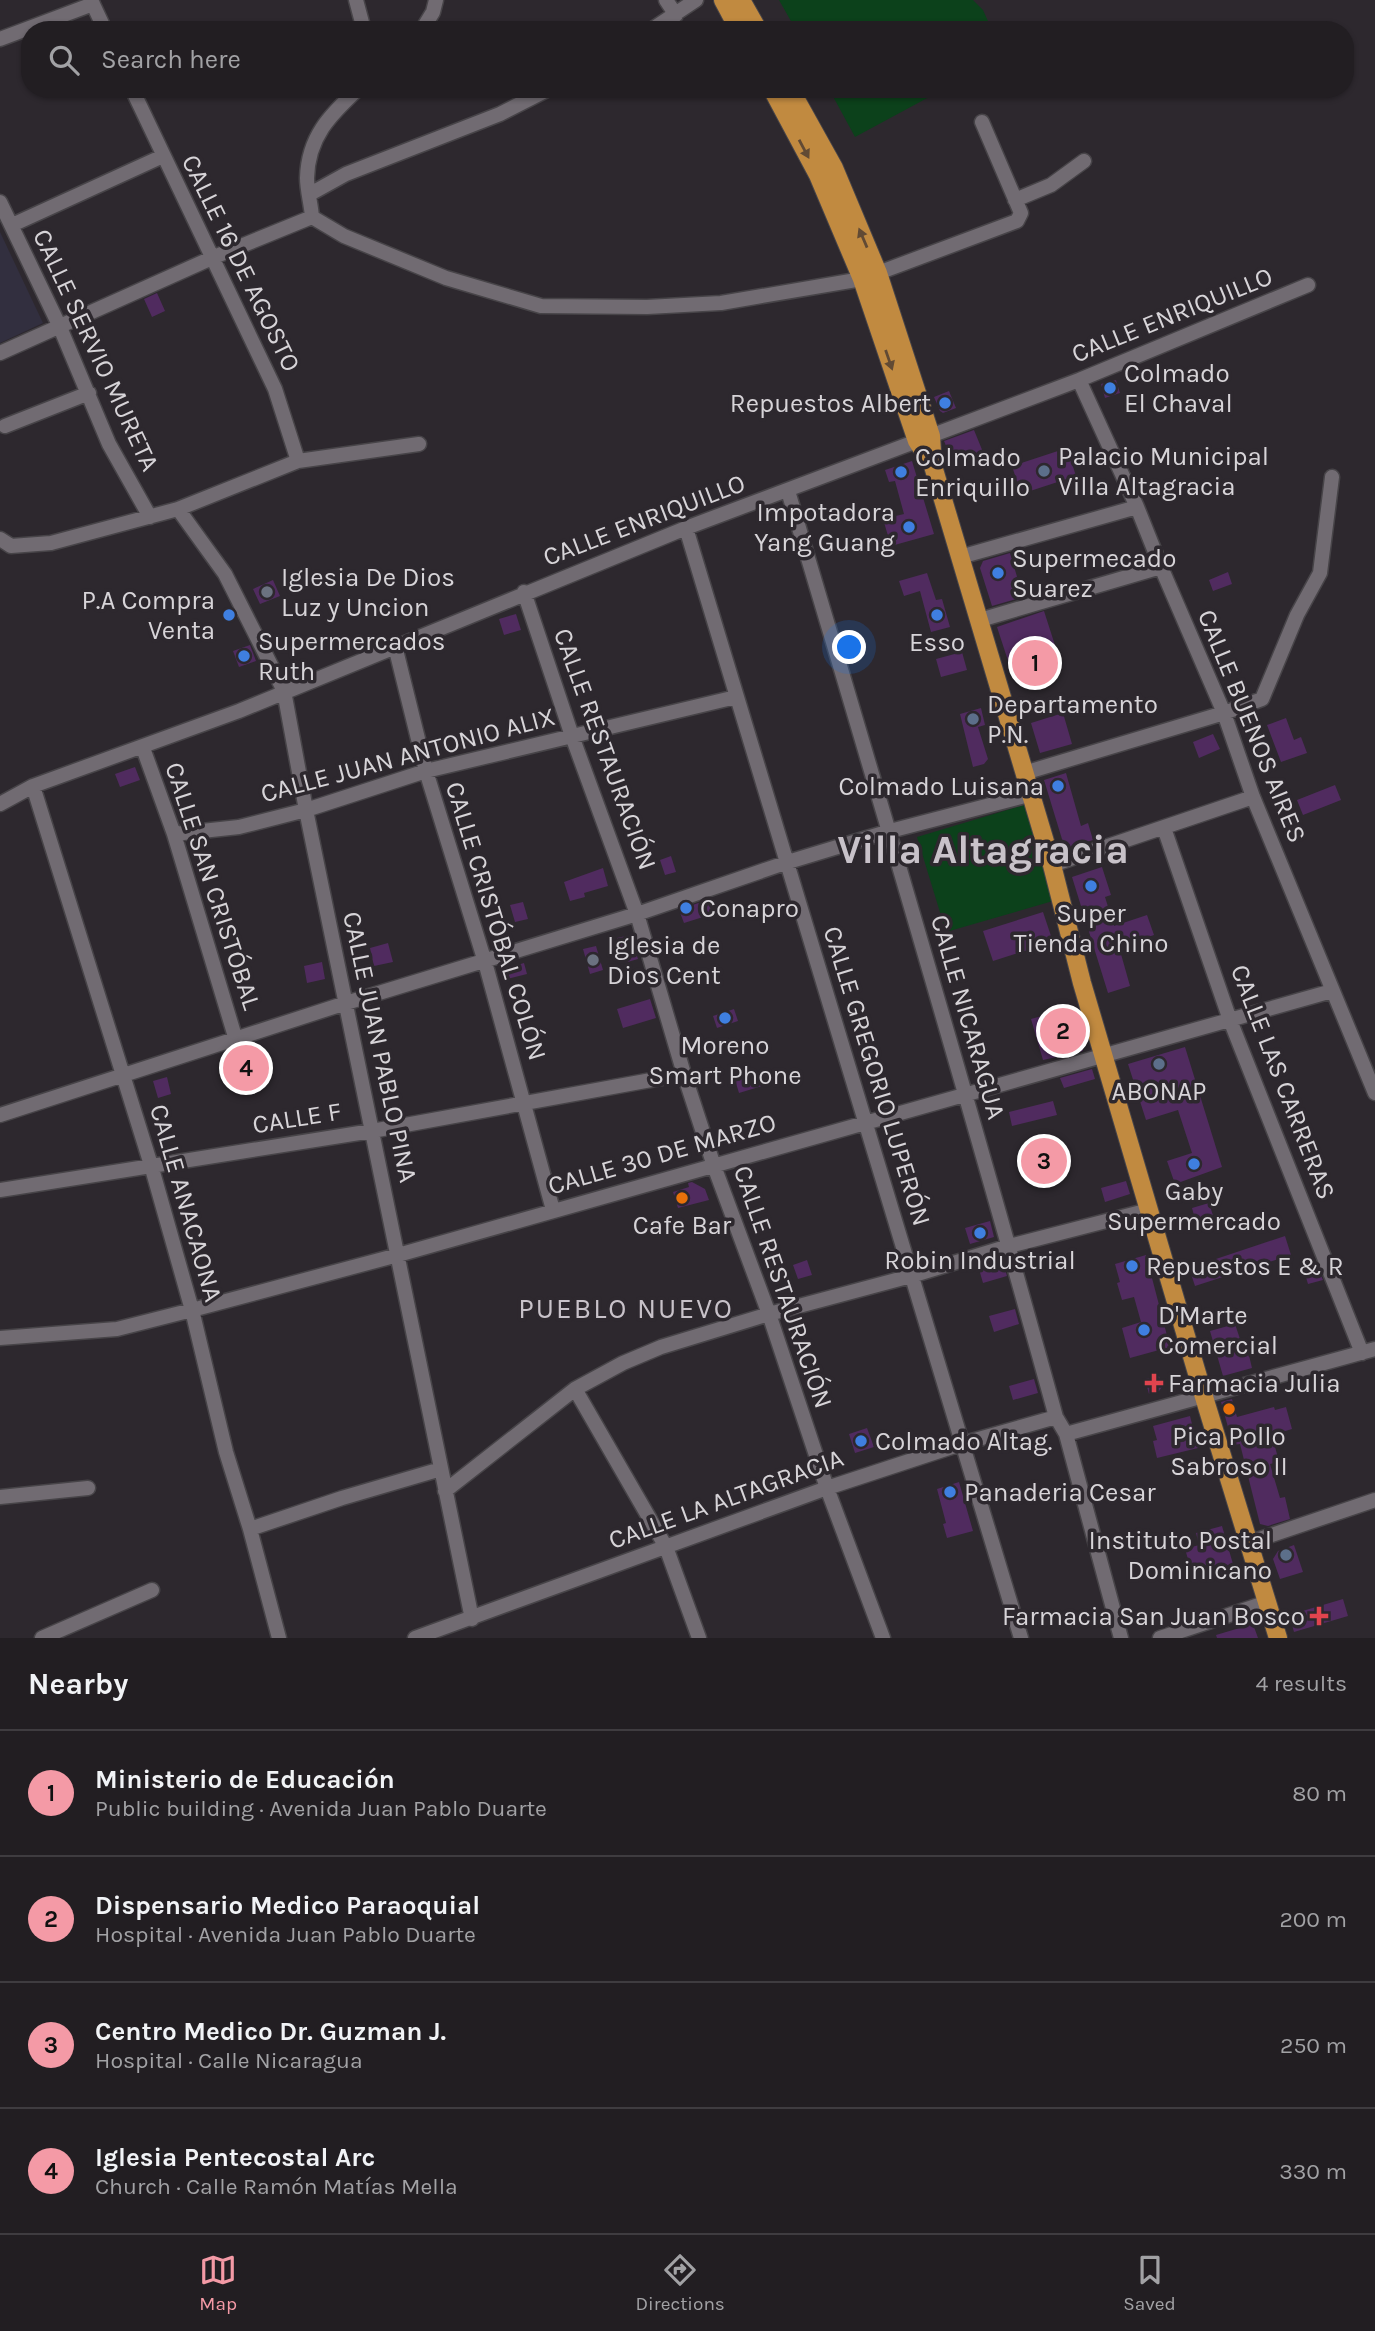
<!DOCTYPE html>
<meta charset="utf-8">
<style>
body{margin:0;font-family:Karla,sans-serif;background:#2e2b2f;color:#f1f3f6}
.you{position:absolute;left:850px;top:648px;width:24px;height:24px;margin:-18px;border:5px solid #fff;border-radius:50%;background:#1a73e8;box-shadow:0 0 0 10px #1a73e833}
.badge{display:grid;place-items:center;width:46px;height:46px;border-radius:50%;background:#f49aa6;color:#111;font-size:23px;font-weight:700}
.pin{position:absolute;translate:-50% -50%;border:4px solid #fff;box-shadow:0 2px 7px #0006}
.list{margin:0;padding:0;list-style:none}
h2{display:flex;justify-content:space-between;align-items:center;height:91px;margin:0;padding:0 28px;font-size:30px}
h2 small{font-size:23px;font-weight:400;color:#a2a2a5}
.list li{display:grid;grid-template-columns:46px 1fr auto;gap:21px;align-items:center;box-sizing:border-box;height:126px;padding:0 28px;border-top:2px solid #3f3c40}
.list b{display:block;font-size:26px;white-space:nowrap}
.list p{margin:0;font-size:23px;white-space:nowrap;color:#a2a2a5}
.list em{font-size:23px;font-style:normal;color:#a2a2a5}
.icon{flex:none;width:38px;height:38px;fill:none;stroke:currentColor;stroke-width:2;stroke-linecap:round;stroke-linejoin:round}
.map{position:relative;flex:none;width:1375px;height:1638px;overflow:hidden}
.search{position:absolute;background:#221e22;box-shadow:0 2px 5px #0004;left:21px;right:21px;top:21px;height:77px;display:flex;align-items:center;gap:18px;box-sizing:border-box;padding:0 24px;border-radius:28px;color:#a2a2a5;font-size:26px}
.sheet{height:595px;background:#221e22}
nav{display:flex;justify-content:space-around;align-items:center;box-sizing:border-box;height:98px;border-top:2px solid #3f3c40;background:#221e22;font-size:19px;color:#a2a2a5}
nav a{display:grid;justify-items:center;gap:4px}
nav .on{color:#f49aa6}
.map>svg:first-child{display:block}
.medical{fill:#322f3f}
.green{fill:#0c411b}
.building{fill:#502b5f}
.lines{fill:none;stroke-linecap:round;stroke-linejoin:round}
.minor-casing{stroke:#474448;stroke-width:17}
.major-casing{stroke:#474448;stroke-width:20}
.minor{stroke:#716b72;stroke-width:14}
.major{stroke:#c18a40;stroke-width:18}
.oneway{fill:#614a34}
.shop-dot{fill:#3f7fe0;stroke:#2d282e;stroke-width:2.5}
.service-dot{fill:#5c6f8a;stroke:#2d282e;stroke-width:2.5}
.worship-dot{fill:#6b7280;stroke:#2d282e;stroke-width:2.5}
.food-dot{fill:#e8710a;stroke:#2d282e;stroke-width:2.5}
.health-dot{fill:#e0444e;stroke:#2d282e;stroke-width:2.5}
.labels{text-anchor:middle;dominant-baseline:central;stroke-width:7;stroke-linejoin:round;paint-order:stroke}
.street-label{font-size:26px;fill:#d7d4d8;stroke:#2d282e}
.poi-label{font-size:26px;fill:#d7d4d8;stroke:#2d282e;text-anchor:start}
.neighbourhood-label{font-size:28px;letter-spacing:2px;fill:#c8c2c9;stroke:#2d282e}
.town-label{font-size:40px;font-weight:bold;fill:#c8c2c9;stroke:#2d282e}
</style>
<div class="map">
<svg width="1375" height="1638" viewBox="0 0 1375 1638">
<rect width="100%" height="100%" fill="#2d282e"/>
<path class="medical" d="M 0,232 L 43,323 L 0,343 Z"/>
<path class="green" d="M 779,0 L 973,0 L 983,10 L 992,30 L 796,30 Z
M 829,89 L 944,89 L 855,137 Z
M 1024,805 L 1053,901 L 946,932 L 917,837 Z"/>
<path class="building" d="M 157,293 L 165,311 L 152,317 L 144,299 Z
M 1116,380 L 1120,393 L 1105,398 L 1101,384 Z
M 949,391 L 956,408 L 943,413 L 940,411 L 934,397 Z
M 974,430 L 985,457 L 956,469 L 944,441 Z
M 1067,448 L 1076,476 L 1021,494 L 1012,466 Z
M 912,461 L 934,534 L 891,546 L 883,519 L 904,514 L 895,481 L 889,482 L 885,470 Z
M 1010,553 L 1023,597 L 992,606 L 980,568 L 983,561 Z
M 1228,572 L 1232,584 L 1213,591 L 1209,580 Z
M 927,573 L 936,600 L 942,599 L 950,627 L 931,632 L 920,591 L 904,596 L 899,581 Z
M 273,580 L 280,596 L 260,604 L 253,589 Z
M 1044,611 L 1061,664 L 1014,679 L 997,627 Z
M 516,614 L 521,630 L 504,635 L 499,619 Z
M 250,645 L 256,661 L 239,667 L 233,651 Z
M 962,652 L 967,670 L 941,677 L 936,659 Z
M 981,708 L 985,725 L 978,727 L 988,759 L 984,764 L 973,767 L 960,714 Z
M 1063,713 L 1072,744 L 1040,753 L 1031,723 Z
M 1286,718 L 1294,740 L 1301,737 L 1307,753 L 1281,762 L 1267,725 Z
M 1213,734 L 1220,749 L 1199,758 L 1193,742 Z
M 135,767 L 140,780 L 120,787 L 115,774 Z
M 1066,773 L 1081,826 L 1088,823 L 1093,840 L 1065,849 L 1044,780 Z
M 1335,785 L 1341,800 L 1303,815 L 1297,800 Z
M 671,856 L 676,872 L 665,875 L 660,860 Z
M 1102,867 L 1111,895 L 1105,897 L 1114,926 L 1147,915 L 1154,935 L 1119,947 L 1130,986 L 1108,993 L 1072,877 Z
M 603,868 L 608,886 L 584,893 L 585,897 L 570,901 L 564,882 Z
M 712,898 L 716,913 L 684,923 L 679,910 Z
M 523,902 L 528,919 L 515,922 L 510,905 Z
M 1043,912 L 1053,942 L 993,961 L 983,931 Z
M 626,936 L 631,937 L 638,959 L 624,963 L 617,938 Z
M 388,943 L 393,962 L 374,966 L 370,948 Z
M 596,946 L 603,970 L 590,974 L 583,949 Z
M 322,962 L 325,979 L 307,983 L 304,966 Z
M 524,963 L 527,974 L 507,979 L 504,969 Z
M 650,999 L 656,1018 L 623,1028 L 617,1009 Z
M 1070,1008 L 1083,1051 L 1043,1060 L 1031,1019 Z
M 734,1009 L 738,1021 L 717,1028 L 713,1016 Z
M 1185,1047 L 1222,1167 L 1175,1184 L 1167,1161 L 1192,1153 L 1178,1110 L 1146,1120 L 1128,1064 Z
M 252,1052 L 259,1078 L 240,1083 L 233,1058 Z
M 1092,1069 L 1095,1079 L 1064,1088 L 1060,1078 Z
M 758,1073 L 762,1086 L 739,1093 L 735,1080 Z
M 167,1077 L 171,1094 L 158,1098 L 153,1081 Z
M 1053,1101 L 1057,1115 L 1012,1126 L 1009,1112 Z
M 1059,1143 L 1066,1168 L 1028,1179 L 1021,1154 Z
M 1126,1181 L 1130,1194 L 1105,1202 L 1101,1188 Z
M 692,1182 L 705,1189 L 709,1200 L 678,1208 L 673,1192 L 689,1187 L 688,1183 Z
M 1209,1203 L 1216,1225 L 1198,1230 L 1192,1208 Z
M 990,1221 L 994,1237 L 970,1244 L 965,1228 Z
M 1285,1236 L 1291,1255 L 1195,1286 L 1189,1268 Z
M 1146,1255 L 1170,1347 L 1130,1358 L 1122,1328 L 1141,1322 L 1134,1297 L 1122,1300 L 1117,1283 L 1120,1282 L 1115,1264 Z
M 807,1260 L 812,1275 L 798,1279 L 793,1265 Z
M 1003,1262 L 1007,1276 L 983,1283 L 979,1269 Z
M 1317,1267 L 1323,1280 L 1308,1284 L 1304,1271 Z
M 1015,1309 L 1019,1324 L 994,1332 L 989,1316 Z
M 1235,1324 L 1243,1348 L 1247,1347 L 1252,1368 L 1223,1376 L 1210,1331 Z
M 1159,1376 L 1162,1387 L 1159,1391 L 1149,1394 L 1145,1379 Z
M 1034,1379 L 1038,1393 L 1013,1400 L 1009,1386 Z
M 1232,1399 L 1237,1417 L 1274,1407 L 1275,1410 L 1286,1407 L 1292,1429 L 1272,1435 L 1279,1462 L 1270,1464 L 1280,1498 L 1285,1497 L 1290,1519 L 1268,1526 L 1260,1524 L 1240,1444 L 1233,1445 L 1221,1402 Z
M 1190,1416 L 1198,1448 L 1157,1458 L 1153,1441 L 1157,1440 L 1153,1426 Z
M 867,1428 L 874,1447 L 855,1453 L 849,1434 Z
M 959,1482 L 973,1531 L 947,1538 L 943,1524 L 946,1523 L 937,1489 Z
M 1222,1526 L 1235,1571 L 1205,1580 L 1200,1563 L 1190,1566 L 1185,1549 L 1199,1545 L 1196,1533 Z
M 1294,1545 L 1303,1572 L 1280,1579 L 1273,1559 L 1278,1551 Z
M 1343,1599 L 1348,1616 L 1294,1632 L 1289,1615 Z
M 1253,1624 L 1258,1638 L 1217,1638 L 1216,1635 Z"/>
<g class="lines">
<defs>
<path id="minor" d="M 91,0 L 105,30
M 356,0 L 364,30
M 666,0 L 676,15
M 422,30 L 433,12 L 436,0
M 651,30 L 696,0
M 0,39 L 93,4
M 132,89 L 275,389 L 298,461
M 310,194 L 346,174 L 500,114 L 549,89
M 1015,200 L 1051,185 L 1084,161
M 0,202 L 59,325 L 109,444 L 150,517
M 312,217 L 344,236 L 446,278 L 541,306 L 647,307 L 721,303 L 862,279 L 1017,221 L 1021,213 L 982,122
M 312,217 C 311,204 307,190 307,178 C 308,137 330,115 358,89
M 12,225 L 163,156
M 0,353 L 214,257 L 312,217
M 1079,380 L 1137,507 L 1161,567 L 1224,713 L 1253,797 L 1375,1093
M 5,426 L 89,393
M 788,491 C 880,799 971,1107 1056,1417 L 1066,1434 L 1121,1638
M 178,509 L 225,574 L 284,691 L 306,810 L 472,1619
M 686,528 L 1021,1638
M 0,539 L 11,546 L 51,543 L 178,509 L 298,461 L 419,444
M 960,557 L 1137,507
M 524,592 L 572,736 L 637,914 L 684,1074 L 714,1166 L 769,1314 L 827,1488 L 883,1638
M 980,620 L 1161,567
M 395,646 L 426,771 L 485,962 L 553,1210
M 143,748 L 174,834 L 236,1040
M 1024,773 L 1224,713 L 1262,699 L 1297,615 L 1320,573 L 1332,477
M 33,786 L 151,1165 L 192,1310 L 226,1452 L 250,1529 L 279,1638
M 0,804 L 33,786 L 239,711 L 686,528 L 1079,380 L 1308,285
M 1164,828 L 1230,1020 L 1362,1353
M 174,834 L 239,827 L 306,810 L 426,771 L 736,697
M 1052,865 L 1253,797
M 0,1115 L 346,1003 L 637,914 L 788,862 L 890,831 L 1029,795
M 0,1190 L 372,1131 L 684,1074
M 0,1338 L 117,1329 L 192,1310 L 398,1255 L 1332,991
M 575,1389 L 666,1547 L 699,1638
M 1066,1434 L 1375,1349
M 445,1491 L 575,1389 L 623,1363 L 661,1347 L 769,1314 L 911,1276 L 1009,1246 L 1149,1210
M 0,1497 L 88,1488
M 250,1529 L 342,1498 L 441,1469
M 1248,1543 L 1375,1500
M 42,1638 L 152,1590
M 415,1638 L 827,1488 L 961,1444 L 1056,1417
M 1160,1638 L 1268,1602"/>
<path id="major" d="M 723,0 L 739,30
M 741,0 L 758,30
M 772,89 L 818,175 L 862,279 L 917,441 L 931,463
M 790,89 L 834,168 L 878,273 L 931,436 L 933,466 L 1052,865 L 1082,983 L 1204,1397 L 1278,1638"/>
</defs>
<use href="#minor" class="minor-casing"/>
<use href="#major" class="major-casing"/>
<use href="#minor" class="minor"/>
<use href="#major" class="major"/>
</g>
<defs><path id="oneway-solid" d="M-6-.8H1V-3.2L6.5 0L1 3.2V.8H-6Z" transform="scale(1.75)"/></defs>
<g class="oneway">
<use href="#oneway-solid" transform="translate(804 149) rotate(62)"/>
<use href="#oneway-solid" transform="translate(863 238) rotate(-113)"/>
<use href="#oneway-solid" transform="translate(889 360) rotate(71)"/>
</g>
<g class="shop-dot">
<circle cx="1110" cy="388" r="7"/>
<circle cx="945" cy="403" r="7"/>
<circle cx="901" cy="472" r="7"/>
<circle cx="909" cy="527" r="7"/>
<circle cx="998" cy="573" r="7"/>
<circle cx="229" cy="615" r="7"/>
<circle cx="937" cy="615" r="7"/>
<circle cx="244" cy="656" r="7"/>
<circle cx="1058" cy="786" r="7"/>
<circle cx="1091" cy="886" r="7"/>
<circle cx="686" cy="908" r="7"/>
<circle cx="725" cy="1018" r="7"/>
<circle cx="1194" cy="1164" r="7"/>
<circle cx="980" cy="1233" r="7"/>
<circle cx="1132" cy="1266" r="7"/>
<circle cx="1144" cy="1330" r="7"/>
<circle cx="861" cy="1441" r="7"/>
<circle cx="950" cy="1492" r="7"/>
</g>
<g class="service-dot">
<circle cx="1044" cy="471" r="7"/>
<circle cx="973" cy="719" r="7"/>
<circle cx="1159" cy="1064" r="7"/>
<circle cx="1286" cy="1555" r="7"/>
</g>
<g class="worship-dot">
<circle cx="267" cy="592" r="7"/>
<circle cx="593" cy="960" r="7"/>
</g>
<g class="food-dot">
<circle cx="682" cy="1198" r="7"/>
<circle cx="1229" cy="1409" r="7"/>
</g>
<g class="health-dot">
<path d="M1150.5 1372.5h7v7h7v7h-7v7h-7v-7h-7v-7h7z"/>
<path d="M1315.5 1605.5h7v7h7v7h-7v7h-7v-7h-7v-7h7z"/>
</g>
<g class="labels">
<g class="street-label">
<text transform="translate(241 263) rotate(64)">CALLE 16 DE AGOSTO</text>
<text transform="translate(1172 315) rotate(-22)">CALLE ENRIQUILLO</text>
<text transform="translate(96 350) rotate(65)">CALLE SERVIO MURETA</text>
<text transform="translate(644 520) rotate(-21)">CALLE ENRIQUILLO</text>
<text transform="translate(1252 726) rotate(68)">CALLE BUENOS AIRES</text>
<text transform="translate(605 749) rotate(70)">CALLE RESTAURACIÓN</text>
<text transform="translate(408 755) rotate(-15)">CALLE JUAN ANTONIO ALIX</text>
<text transform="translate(213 886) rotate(72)">CALLE SAN CRISTÓBAL</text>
<text transform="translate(496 921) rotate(73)">CALLE CRISTÓBAL COLÓN</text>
<text transform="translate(968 1017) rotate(74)">CALLE NICARAGUA</text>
<text transform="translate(380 1047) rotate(78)">CALLE JUAN PABLO PINA</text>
<text transform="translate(877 1076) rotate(73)">CALLE GREGORIO LUPERÓN</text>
<text transform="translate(1283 1082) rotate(69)">CALLE LAS CARRERAS</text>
<text transform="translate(297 1118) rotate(-9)">CALLE F</text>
<text transform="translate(662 1154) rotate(-16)">CALLE 30 DE MARZO</text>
<text transform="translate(186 1203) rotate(74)">CALLE ANACAONA</text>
<text transform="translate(783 1287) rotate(71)">CALLE RESTAURACIÓN</text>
<text transform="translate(726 1499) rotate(-20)">CALLE LA ALTAGRACIA</text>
</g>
<g class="poi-label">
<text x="1124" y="373">Colmado<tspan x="1124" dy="30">El Chaval</tspan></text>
<text x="931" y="403" text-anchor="end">Repuestos Albert</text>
<text x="1058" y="456">Palacio Municipal<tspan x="1058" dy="30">Villa Altagracia</tspan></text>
<text x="915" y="457">Colmado<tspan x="915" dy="30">Enriquillo</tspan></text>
<text x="895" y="512" text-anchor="end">Impotadora<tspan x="895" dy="30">Yang Guang</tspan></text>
<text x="1012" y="558">Supermecado<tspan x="1012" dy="30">Suarez</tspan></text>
<text x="281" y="577">Iglesia De Dios<tspan x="281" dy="30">Luz y Uncion</tspan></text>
<text x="215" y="600" text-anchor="end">P.A Compra<tspan x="215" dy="30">Venta</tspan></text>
<text x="258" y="641">Supermercados<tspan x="258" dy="30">Ruth</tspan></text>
<text x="937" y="642" text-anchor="middle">Esso</text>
<text x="987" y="704">Departamento<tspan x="987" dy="30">P.N.</tspan></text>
<text x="1044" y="786" text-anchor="end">Colmado Luisana</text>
<text x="700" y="908">Conapro</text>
<text x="1091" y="913" text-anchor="middle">Super<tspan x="1091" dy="30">Tienda Chino</tspan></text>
<text x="607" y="945">Iglesia de<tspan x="607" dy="30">Dios Cent</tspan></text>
<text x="725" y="1045" text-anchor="middle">Moreno<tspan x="725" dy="30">Smart Phone</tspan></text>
<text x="1159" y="1091" text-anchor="middle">ABONAP</text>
<text x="1194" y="1191" text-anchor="middle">Gaby<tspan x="1194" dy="30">Supermercado</tspan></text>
<text x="682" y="1225" text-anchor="middle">Cafe Bar</text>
<text x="980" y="1260" text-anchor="middle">Robin Industrial</text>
<text x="1146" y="1266">Repuestos E &amp; R</text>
<text x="1158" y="1315">D'Marte<tspan x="1158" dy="30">Comercial</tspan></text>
<text x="1168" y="1383">Farmacia Julia</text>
<text x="1229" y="1436" text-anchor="middle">Pica Pollo<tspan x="1229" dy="30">Sabroso II</tspan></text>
<text x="875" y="1441">Colmado Altag.</text>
<text x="964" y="1492">Panaderia Cesar</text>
<text x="1272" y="1540" text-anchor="end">Instituto Postal<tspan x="1272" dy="30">Dominicano</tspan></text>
<text x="1305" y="1616" text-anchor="end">Farmacia San Juan Bosco</text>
</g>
<g class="neighbourhood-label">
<text x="626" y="1308">PUEBLO NUEVO</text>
</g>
<g class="town-label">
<text x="983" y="849">Villa Altagracia</text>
</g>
</g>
</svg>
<div class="you"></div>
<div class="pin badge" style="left:1035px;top:663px">1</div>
<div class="pin badge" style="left:1063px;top:1031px">2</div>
<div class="pin badge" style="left:1044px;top:1161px">3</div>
<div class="pin badge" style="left:246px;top:1068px">4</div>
<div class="search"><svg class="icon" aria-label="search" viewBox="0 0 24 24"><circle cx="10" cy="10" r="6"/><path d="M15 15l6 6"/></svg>Search here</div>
</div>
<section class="sheet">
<h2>Nearby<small>4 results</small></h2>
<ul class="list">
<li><span class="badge">1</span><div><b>Ministerio de Educación</b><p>Public building · Avenida Juan Pablo Duarte</p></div><em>80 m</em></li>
<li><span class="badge">2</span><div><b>Dispensario Medico Paraoquial</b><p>Hospital · Avenida Juan Pablo Duarte</p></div><em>200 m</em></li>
<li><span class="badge">3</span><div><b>Centro Medico Dr. Guzman J.</b><p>Hospital · Calle Nicaragua</p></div><em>250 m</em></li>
<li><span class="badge">4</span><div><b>Iglesia Pentecostal Arc</b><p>Church · Calle Ramón Matías Mella</p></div><em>330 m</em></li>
</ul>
</section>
<nav>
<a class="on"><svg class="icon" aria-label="map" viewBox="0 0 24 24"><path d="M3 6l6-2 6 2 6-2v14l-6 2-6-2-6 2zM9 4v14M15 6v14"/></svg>Map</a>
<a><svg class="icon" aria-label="directions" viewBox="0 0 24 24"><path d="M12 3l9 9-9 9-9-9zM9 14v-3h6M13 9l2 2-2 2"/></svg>Directions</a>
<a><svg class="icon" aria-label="saved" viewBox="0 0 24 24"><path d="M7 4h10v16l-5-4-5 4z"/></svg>Saved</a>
</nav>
